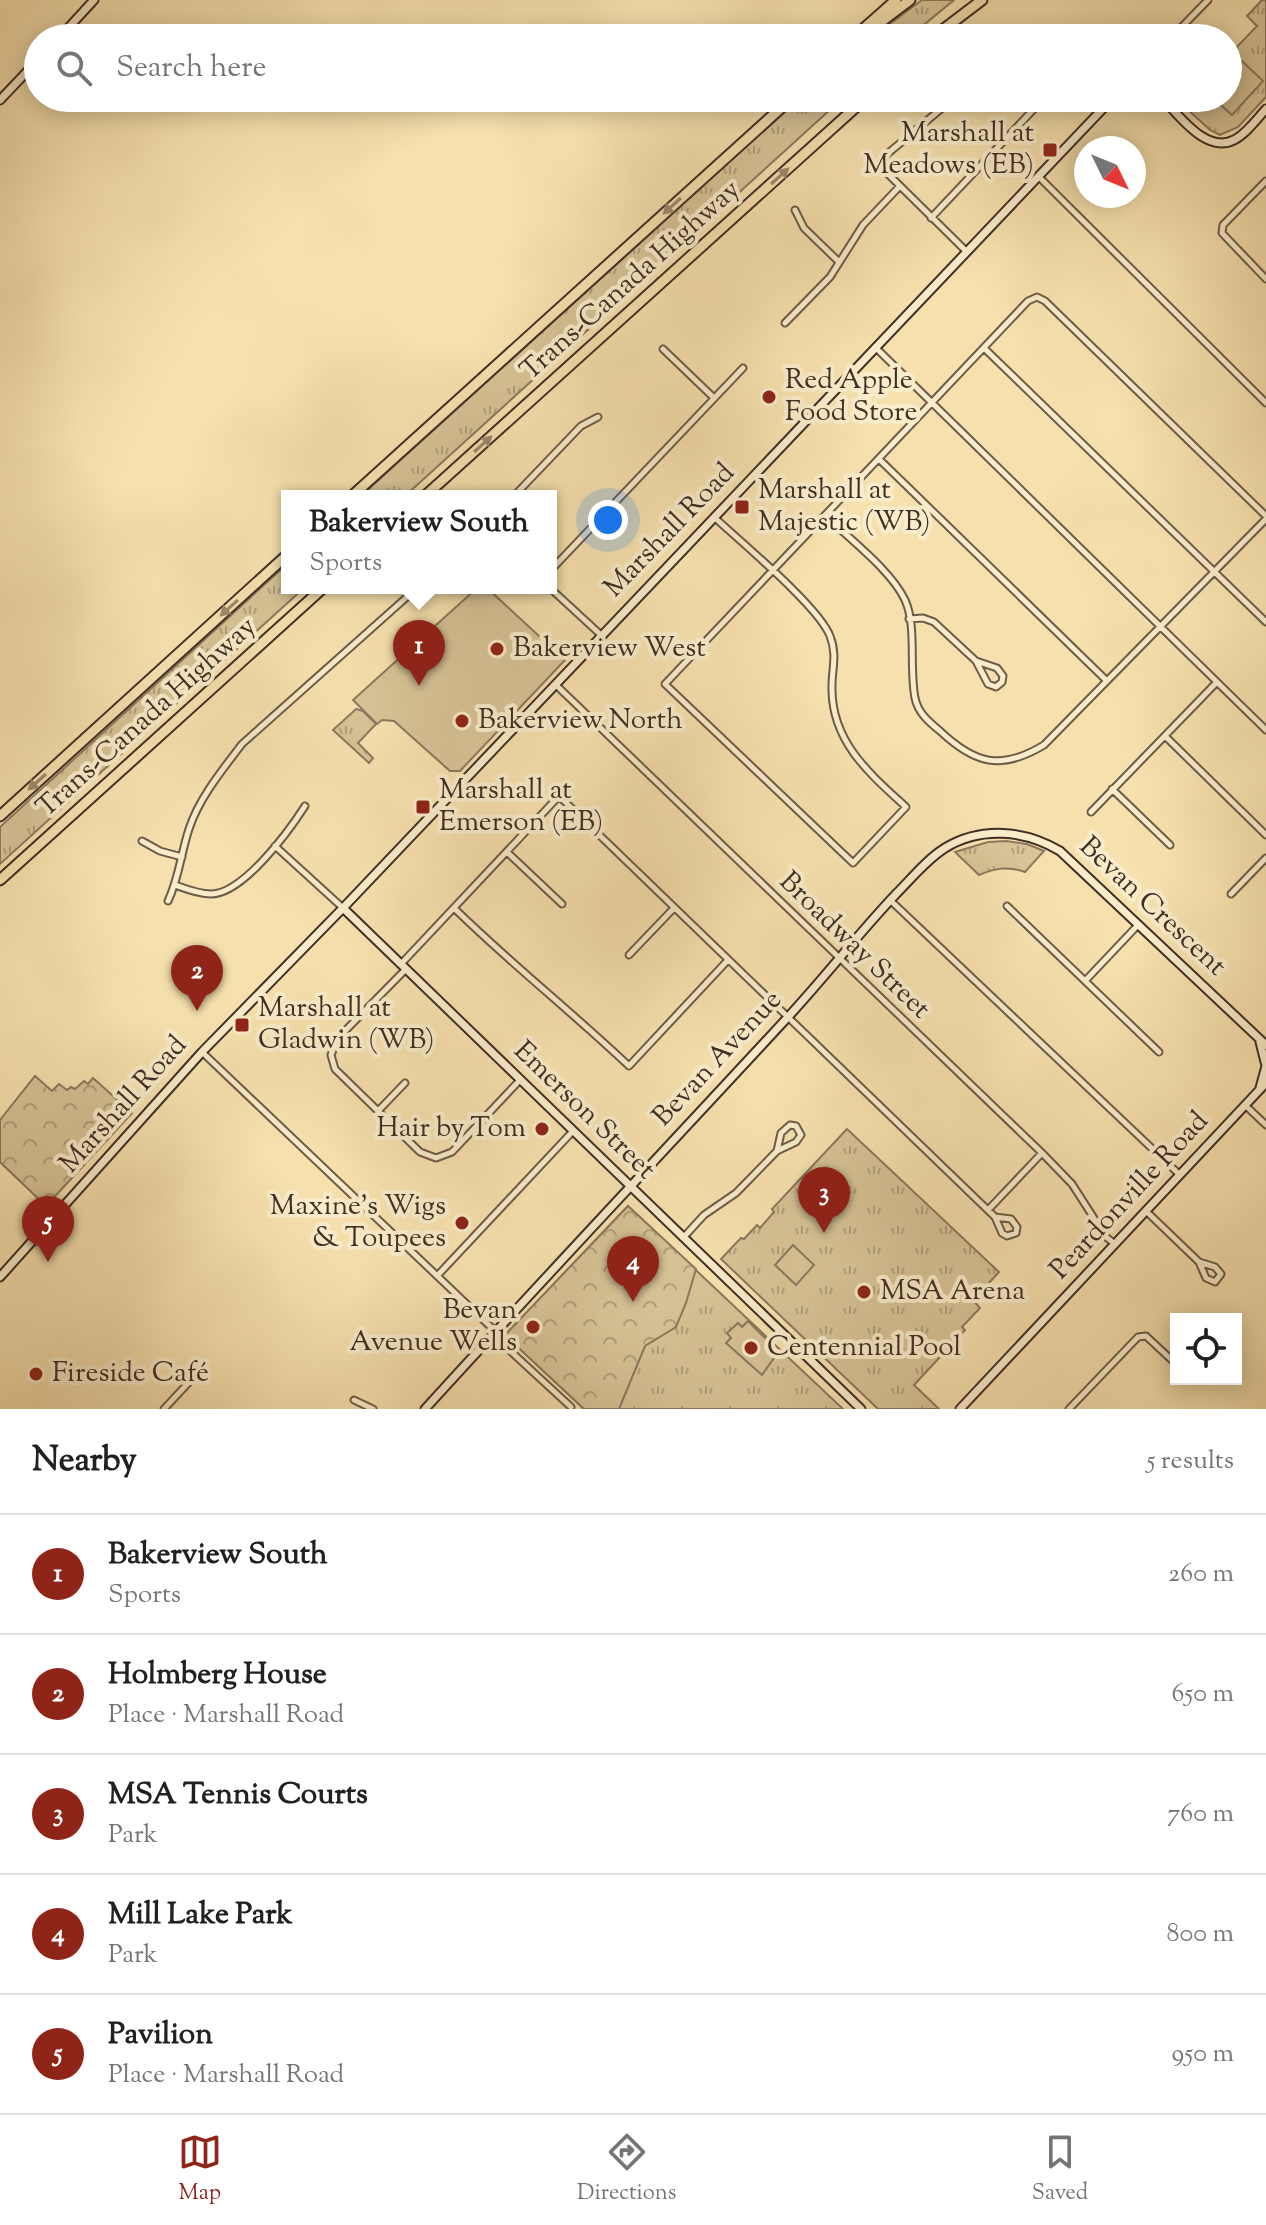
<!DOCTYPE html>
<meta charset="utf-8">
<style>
body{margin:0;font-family:"Sorts Mill Goudy",serif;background:#f6f6f6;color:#202124}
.controls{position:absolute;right:24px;bottom:24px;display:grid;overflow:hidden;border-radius:0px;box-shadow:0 4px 20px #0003}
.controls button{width:72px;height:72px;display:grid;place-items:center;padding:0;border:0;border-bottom:2px solid #e0e0e0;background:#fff;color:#202124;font:40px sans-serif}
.compass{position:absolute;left:1074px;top:136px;width:72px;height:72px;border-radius:50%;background:#fff;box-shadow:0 4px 20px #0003;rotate:133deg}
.you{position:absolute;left:608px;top:520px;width:28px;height:28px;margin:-20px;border:6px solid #fff;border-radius:50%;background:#1a73e8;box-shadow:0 0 0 12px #1a73e833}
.badge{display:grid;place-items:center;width:52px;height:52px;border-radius:50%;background:#8f2418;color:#fff;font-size:26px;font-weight:700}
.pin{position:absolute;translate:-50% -66px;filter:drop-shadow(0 2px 4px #0008)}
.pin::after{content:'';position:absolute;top:42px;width:28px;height:24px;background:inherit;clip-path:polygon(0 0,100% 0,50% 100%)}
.popup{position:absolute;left:281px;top:490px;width:276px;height:104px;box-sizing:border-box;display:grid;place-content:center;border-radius:0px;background:#fff;filter:drop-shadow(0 2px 6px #0005);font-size:26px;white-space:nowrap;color:#757577}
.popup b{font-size:30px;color:#202124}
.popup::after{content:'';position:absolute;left:50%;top:100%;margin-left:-16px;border:16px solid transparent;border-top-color:#fff}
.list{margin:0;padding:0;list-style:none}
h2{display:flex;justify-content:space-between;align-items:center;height:104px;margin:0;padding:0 32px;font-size:34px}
h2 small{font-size:26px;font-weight:400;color:#757577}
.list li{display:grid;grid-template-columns:52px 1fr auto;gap:24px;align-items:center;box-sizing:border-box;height:120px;padding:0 32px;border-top:2px solid #e0e0e0}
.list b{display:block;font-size:30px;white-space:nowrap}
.list p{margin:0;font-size:26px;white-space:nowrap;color:#757577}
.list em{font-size:26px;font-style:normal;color:#757577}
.icon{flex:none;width:44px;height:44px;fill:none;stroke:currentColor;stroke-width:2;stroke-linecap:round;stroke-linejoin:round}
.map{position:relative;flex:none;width:1266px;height:1409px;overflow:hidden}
.search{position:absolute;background:#fff;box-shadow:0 4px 20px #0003;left:24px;right:24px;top:24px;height:88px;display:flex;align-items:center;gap:20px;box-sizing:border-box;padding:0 28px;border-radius:44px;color:#757577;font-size:30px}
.sheet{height:704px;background:#fff}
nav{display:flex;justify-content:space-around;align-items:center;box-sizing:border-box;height:112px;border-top:2px solid #e0e0e0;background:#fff;font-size:22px;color:#757577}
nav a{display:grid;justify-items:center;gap:4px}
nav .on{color:#8f2418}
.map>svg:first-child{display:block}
.grass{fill:url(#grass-tufts);stroke:#8c785e;stroke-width:2}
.forest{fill:url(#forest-crowns);stroke:#8c785e;stroke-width:2}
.pitch{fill:#d7c397;stroke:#8c785e;stroke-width:2}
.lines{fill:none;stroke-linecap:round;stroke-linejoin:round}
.street-casing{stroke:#6e5b47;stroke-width:9}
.secondary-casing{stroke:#412e25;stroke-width:11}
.highway-casing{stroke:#412e25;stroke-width:13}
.street{stroke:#f9ecca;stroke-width:5}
.secondary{stroke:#f9ecca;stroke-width:7}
.highway{stroke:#f6e1ae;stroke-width:9}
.oneway{fill:#9c886a}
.poi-dot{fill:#8f2418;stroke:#f9ecca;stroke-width:3}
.labels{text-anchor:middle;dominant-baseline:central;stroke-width:8;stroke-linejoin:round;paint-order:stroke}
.poi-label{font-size:28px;fill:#412e25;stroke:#f9ecca;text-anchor:start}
.street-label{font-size:28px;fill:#412e25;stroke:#f9ecca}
</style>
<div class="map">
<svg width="1266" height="1409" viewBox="0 0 1266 1409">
<defs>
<pattern id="grass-tufts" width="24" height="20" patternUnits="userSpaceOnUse" patternTransform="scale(2)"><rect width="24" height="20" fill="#d7c397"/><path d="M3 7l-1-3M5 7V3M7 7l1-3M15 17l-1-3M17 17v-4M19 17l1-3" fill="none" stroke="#b09f7b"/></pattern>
<pattern id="forest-crowns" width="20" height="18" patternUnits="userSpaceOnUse" patternTransform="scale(2)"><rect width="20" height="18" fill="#d7c397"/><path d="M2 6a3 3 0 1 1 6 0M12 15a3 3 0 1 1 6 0" fill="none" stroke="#b09f7b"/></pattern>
</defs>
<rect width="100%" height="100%" fill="#f6e1ae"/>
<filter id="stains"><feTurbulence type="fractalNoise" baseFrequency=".0025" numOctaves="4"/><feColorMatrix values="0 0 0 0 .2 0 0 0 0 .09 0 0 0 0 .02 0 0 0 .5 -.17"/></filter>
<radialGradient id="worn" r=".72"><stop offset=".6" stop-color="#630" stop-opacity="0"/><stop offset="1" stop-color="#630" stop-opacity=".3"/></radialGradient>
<path class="grass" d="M 922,0 L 954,0 L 908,38 L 871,38 Z
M 1262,0 L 1266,0 L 1266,97 L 1238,127 L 1220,135 L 1210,130 L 1186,108 L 1196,98 L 1228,98 L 1228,45 L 1234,50 L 1257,26 L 1247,16 Z
M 800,98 L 843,98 L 405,496 L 361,496 Z
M 287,564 L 287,588 L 304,588 L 0,864 L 0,827 Z
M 356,709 L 363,711 L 376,724 L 358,743 L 373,758 L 369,763 L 333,730 Z
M 1006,841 L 1027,844 L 1044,851 L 1025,872 C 1008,866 995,868 979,875 L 955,852 L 988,842 Z
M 847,1129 L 999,1272 L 973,1300 L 980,1308 L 962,1327 L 965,1330 L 914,1385 L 939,1409 L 878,1409 L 721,1259 L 741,1238 L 744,1239 L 757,1225 L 760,1228 L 774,1212 L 772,1209 Z
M 628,1206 L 843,1409 L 584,1409 L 505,1335 Z"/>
<path class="forest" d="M 35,1076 L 52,1091 L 59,1084 L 67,1090 L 71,1087 L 75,1089 L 84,1081 L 88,1084 L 93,1078 L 132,1113 L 46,1206 L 0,1162 L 0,1120 Z
M 628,1206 L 696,1269 L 686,1303 L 676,1327 L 645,1346 L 619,1409 L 584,1409 L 505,1335 Z"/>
<path class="pitch" d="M 1242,61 L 1263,81 L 1232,115 L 1213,98 L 1228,98 L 1228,76 Z
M 477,588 L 487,588 L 565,660 L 460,771 L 450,771 L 394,721 L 382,720 L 377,724 L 353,700 Z
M 793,1245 L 814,1265 L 796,1285 L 775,1265 Z
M 748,1321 L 772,1345 L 770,1349 L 776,1355 L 762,1375 L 726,1343 L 731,1338 L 727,1333 L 738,1323 L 742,1327 Z"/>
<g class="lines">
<defs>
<path id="street" d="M 1171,38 L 1208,0
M 954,98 L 886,155 L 883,164 L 887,173 L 966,251
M 1038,176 L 1266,403
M 1266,181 L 1223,225 L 1222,233 L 1266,279
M 795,210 L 804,228 L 839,262
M 931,218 L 1033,110 L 1041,98
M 785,323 L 830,277 L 863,225 L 899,187
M 875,347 L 1266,730
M 984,348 L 1266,622
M 663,349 L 714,398
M 879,459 L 1107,681
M 514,496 L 581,426 L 598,417
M 825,515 C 849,539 891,570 905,600 C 917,626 909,668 915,698 C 918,713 929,722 940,731 C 975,764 1001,771 1044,745 L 1266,519
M 714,517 C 741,542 819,607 830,636 C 838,656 831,671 832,691 C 833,743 870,774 906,807 L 853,863 L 665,684 L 1028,301 L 1037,297 L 1045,301 L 1266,516
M 551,570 L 743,368
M 550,588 L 601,635
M 909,619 L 923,618 L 934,622 L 976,661 L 988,684 L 996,687 L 1002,682 L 1003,676 L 997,668 L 976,661
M 556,685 L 1042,1153 L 1072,1184 L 1106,1237 L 1115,1244
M 1165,736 L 1266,835
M 1112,789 L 1170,845
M 1091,812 L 1217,682
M 142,841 L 160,851 L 182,857
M 275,846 L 343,908
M 507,852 L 562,904
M 175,885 C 186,889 199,894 211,894 C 243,894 289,831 305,806
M 1231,894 L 1266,858
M 890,900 L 1180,1175
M 168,901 C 179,878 181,853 189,829 C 199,798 223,769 242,744 L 417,588
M 1007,906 L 1159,1052
M 454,908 C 510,963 572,1012 629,1066 L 728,960
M 629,955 L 674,908
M 401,964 L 559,796 L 995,1217 L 1002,1233 L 1007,1236 L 1016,1233 L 1017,1227 L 1011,1219 L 995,1217
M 406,969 L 338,1038 L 331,1055 L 335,1069 L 420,1152 L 436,1158 L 452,1152 L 520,1080
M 1085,981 L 1138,925
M 202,1052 L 495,1331
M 1246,1106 L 1266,1125
M 378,1111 L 405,1083
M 988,1210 L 1042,1153
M 1146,1211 L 1199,1262 L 1206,1278 L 1215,1282 L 1221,1274 L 1215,1267 L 1199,1262
M 683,1238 L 704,1215 L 736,1193 L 777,1151 L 796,1142 L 801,1135 L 796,1126 L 790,1125 L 781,1133 L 777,1151
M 437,1276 L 573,1131
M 493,1335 L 571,1407
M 354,1400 L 373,1409
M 164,1409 L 191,1380
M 1069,1409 L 1138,1337 L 1146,1336 L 1176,1364"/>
<path id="secondary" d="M 59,38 L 94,0
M 1162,98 C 1179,115 1206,154 1234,140 C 1246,134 1256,120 1266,109
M 0,100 L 38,60
M 343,908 L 861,1409
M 1260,1088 L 1266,1066 L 1260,1042
M 0,1277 L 202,1052 L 343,908 L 1113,98
M 425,1409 C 545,1277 667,1148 788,1017 C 825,977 859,933 896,894 C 912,878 926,860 945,848 C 981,826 1025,830 1060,851 L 1266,1045
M 960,1409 L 1266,1083"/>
<path id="highway" d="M 853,38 L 896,0
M 860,38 L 910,0
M 932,38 L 982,0
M 352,496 L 792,98
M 425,496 L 866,98
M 0,816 L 287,555
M 0,880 L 323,588"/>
</defs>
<use href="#street" class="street-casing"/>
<use href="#secondary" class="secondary-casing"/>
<use href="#highway" class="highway-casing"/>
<use href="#street" class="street"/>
<use href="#secondary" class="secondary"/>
<use href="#highway" class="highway"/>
</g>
<defs><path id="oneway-solid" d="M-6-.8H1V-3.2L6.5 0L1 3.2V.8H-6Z" transform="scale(2)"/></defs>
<g class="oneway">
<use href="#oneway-solid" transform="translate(780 176) rotate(-42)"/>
<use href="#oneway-solid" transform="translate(672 206) rotate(138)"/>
<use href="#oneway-solid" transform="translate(483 444) rotate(-42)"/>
<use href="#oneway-solid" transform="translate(229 608) rotate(138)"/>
<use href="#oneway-solid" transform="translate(37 782) rotate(138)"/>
</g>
<g class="poi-dot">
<rect x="1042" y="142" width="16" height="16" rx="4"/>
<circle cx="769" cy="397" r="8"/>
<rect x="734" y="499" width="16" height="16" rx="4"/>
<circle cx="497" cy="649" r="8"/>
<circle cx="462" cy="721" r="8"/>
<rect x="415" y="799" width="16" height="16" rx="4"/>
<rect x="234" y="1017" width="16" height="16" rx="4"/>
<circle cx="542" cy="1129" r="8"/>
<circle cx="462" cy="1223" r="8"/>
<circle cx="864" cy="1292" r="8"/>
<circle cx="533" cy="1327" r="8"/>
<circle cx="751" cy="1348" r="8"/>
<circle cx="36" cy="1374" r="8"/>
</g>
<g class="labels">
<g class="poi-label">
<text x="1034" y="134" text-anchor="end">Marshall at<tspan x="1034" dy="32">Meadows (EB)</tspan></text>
<text x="785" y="381">Red Apple<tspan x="785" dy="32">Food Store</tspan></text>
<text x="758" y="491">Marshall at<tspan x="758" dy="32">Majestic (WB)</tspan></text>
<text x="513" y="649">Bakerview West</text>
<text x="478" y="721">Bakerview North</text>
<text x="439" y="791">Marshall at<tspan x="439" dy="32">Emerson (EB)</tspan></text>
<text x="258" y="1009">Marshall at<tspan x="258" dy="32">Gladwin (WB)</tspan></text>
<text x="526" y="1129" text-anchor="end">Hair by Tom</text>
<text x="446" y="1207" text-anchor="end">Maxine's Wigs<tspan x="446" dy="32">&amp; Toupees</tspan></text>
<text x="880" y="1292">MSA Arena</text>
<text x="517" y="1311" text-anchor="end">Bevan<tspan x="517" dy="32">Avenue Wells</tspan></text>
<text x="767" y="1348">Centennial Pool</text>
<text x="52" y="1374">Fireside Café</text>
</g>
<g class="street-label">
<text transform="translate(631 281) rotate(-42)">Trans-Canada Highway</text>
<text transform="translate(670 531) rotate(-46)">Marshall Road</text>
<text transform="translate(147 718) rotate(-42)">Trans-Canada Highway</text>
<text transform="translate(1152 907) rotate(43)">Bevan Crescent</text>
<text transform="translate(854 946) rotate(44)">Broadway Street</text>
<text transform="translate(718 1059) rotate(-47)">Bevan Avenue</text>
<text transform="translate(124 1105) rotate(-48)">Marshall Road</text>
<text transform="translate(584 1111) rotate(44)">Emerson Street</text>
<text transform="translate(1130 1196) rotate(-47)">Peardonville Road</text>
</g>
</g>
<rect width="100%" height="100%" filter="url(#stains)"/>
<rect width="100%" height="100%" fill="url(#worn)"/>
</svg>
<div class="controls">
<button><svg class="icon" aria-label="locate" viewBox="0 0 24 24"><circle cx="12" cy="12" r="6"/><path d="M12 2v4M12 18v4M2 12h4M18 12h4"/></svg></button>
</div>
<svg class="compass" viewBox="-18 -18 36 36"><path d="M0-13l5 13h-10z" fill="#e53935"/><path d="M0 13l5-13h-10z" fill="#757577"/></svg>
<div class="you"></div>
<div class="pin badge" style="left:419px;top:686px">1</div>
<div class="popup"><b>Bakerview South</b>Sports</div>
<div class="pin badge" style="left:197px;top:1011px">2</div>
<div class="pin badge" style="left:824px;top:1233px">3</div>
<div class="pin badge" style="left:633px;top:1302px">4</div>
<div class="pin badge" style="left:48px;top:1262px">5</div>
<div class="search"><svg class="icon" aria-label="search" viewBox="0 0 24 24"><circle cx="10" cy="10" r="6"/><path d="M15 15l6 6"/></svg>Search here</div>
</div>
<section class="sheet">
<h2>Nearby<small>5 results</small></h2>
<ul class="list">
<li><span class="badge">1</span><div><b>Bakerview South</b><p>Sports</p></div><em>260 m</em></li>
<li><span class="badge">2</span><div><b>Holmberg House</b><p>Place · Marshall Road</p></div><em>650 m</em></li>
<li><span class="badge">3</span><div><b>MSA Tennis Courts</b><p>Park</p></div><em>760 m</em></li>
<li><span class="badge">4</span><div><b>Mill Lake Park</b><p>Park</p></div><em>800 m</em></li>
<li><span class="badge">5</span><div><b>Pavilion</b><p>Place · Marshall Road</p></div><em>950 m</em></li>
</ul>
</section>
<nav>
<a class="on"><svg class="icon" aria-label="map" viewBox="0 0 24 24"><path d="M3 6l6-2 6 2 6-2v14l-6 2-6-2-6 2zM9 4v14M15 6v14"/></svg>Map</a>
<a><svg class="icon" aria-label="directions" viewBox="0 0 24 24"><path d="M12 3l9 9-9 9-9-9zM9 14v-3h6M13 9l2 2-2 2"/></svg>Directions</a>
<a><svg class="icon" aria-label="saved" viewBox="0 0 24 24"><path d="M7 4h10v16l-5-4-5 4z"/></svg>Saved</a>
</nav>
